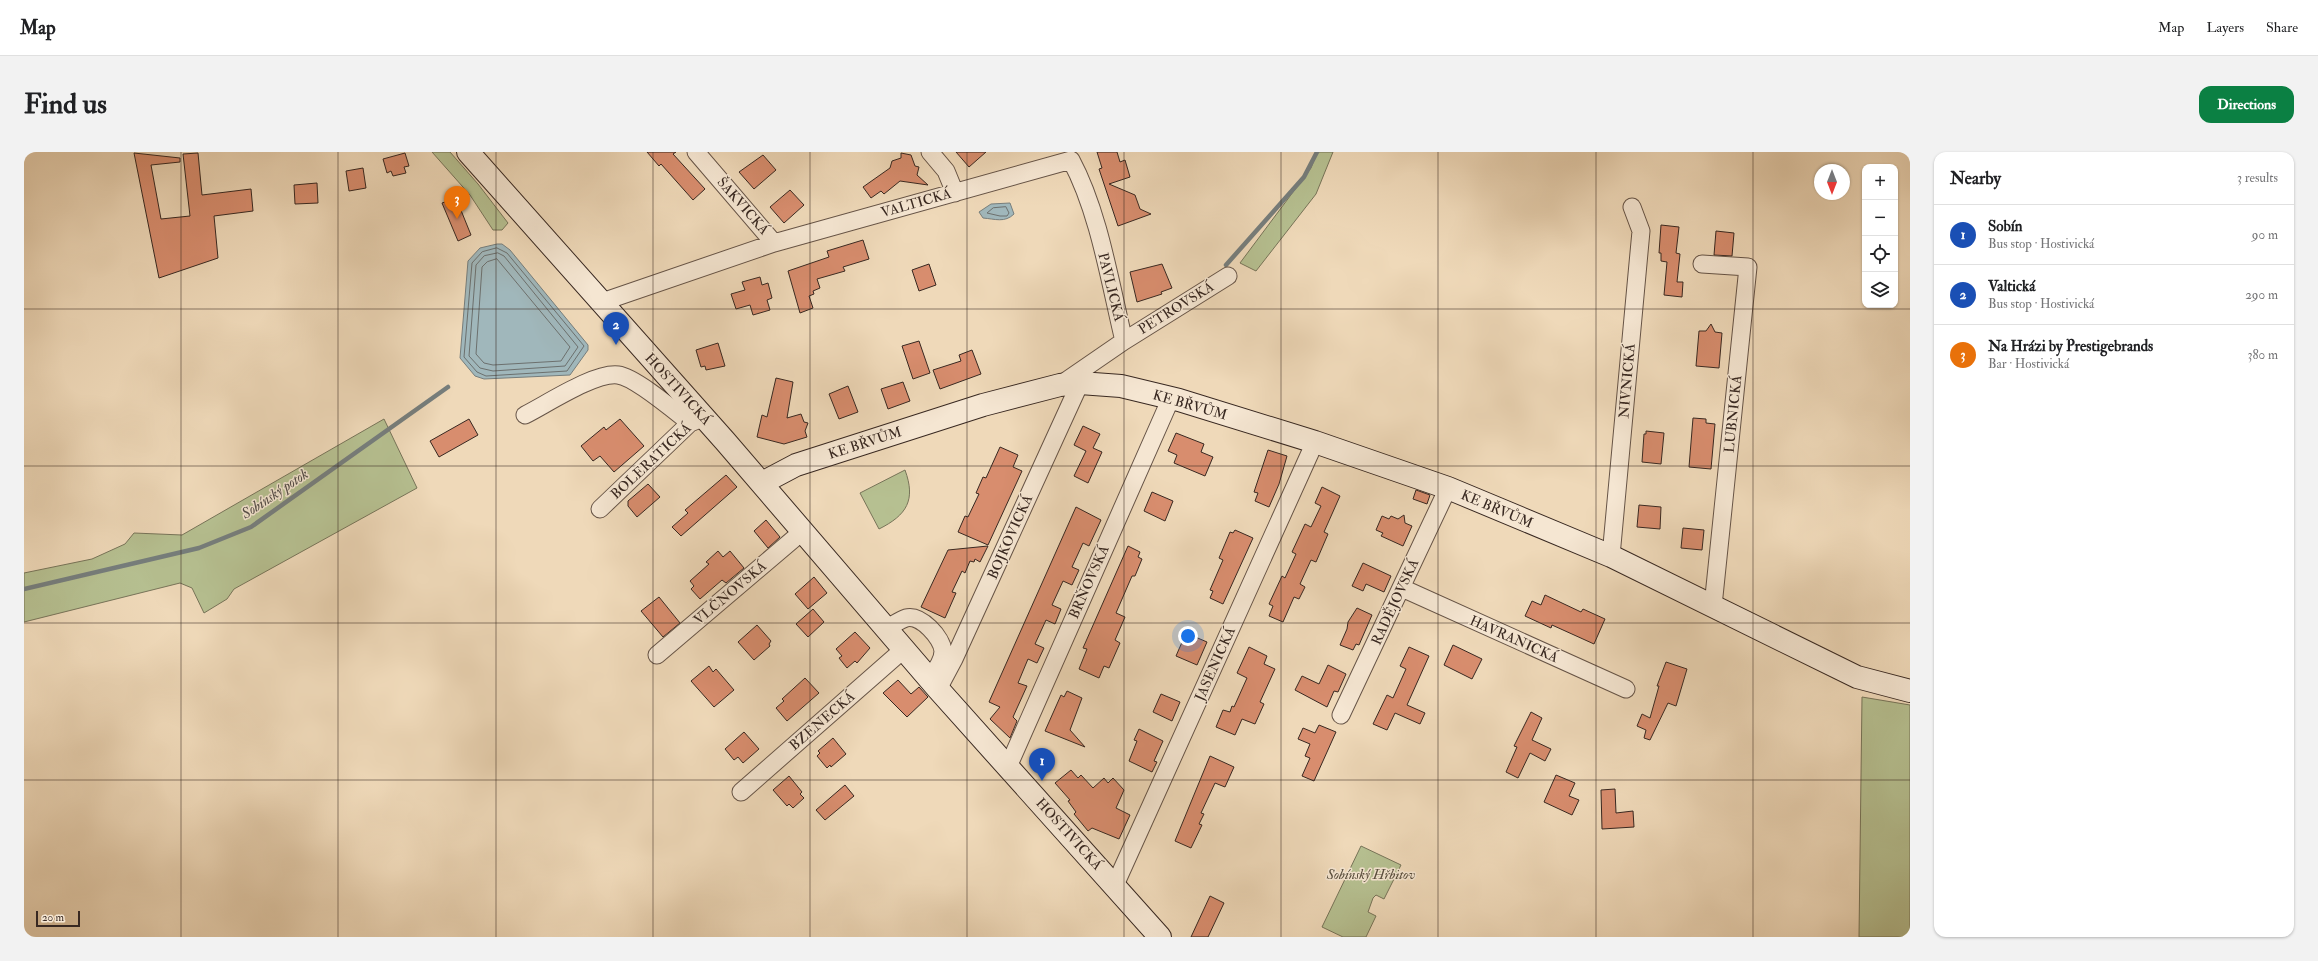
<!DOCTYPE html>
<meta charset="utf-8">
<style>
body{margin:0;font-family:"IM FELL Double Pica",serif;background:#f2f2f2;color:#202124}
.controls{position:absolute;right:12px;top:12px;display:grid;overflow:hidden;border-radius:8px;box-shadow:0 1px 3px #0004}
.controls button{width:36px;height:36px;display:grid;place-items:center;padding:0;border:0;border-bottom:1px solid #e0e0e0;background:#fff;color:#202124;font:20px sans-serif}
.compass{position:absolute;left:1790px;top:12px;width:36px;height:36px;border-radius:50%;background:#fff;box-shadow:0 1px 3px #0004;rotate:180deg}
.scale{position:absolute;left:12px;bottom:10px;width:44px;box-sizing:border-box;padding-left:4px;border:2px solid #382821;border-top:0;font-size:11px;line-height:14px;white-space:nowrap;color:#382821;-webkit-text-stroke:3px #f5e6d2;paint-order:stroke}
.you{position:absolute;left:1164px;top:484px;width:14px;height:14px;margin:-10px;border:3px solid #fff;border-radius:50%;background:#1a73e8;box-shadow:0 0 0 6px #1a73e833}
.badge{display:grid;place-items:center;width:26px;height:26px;border-radius:50%;background:#0b8043;color:#fff;font-size:13px;font-weight:700}
.pin{position:absolute;translate:-50% -33px;filter:drop-shadow(0 1px 2px #0008)}
.pin::after{content:'';position:absolute;top:21px;width:14px;height:12px;background:inherit;clip-path:polygon(0 0,100% 0,50% 100%)}
.list{margin:0;padding:0;list-style:none}
h2{display:flex;justify-content:space-between;align-items:center;height:52px;margin:0;padding:0 16px;font-size:17px}
h2 small{font-size:13px;font-weight:400;color:#757577}
.list li{display:grid;grid-template-columns:26px 1fr auto;gap:12px;align-items:center;box-sizing:border-box;height:60px;padding:0 16px;border-top:1px solid #e0e0e0}
.list b{display:block;font-size:15px;white-space:nowrap}
.list p{margin:0;font-size:13px;white-space:nowrap;color:#757577}
.list em{font-size:13px;font-style:normal;color:#757577}
.icon{flex:none;width:22px;height:22px;fill:none;stroke:currentColor;stroke-width:2;stroke-linecap:round;stroke-linejoin:round}
.map{position:relative;flex:none;width:1886px;height:785px;overflow:hidden;border-radius:12px}
header{display:flex;align-items:center;gap:24px;box-sizing:border-box;height:56px;padding:0 20px;background:#fff;border-bottom:1px solid #e0e0e0}
header strong{font-size:19px}
nav{display:flex;gap:22px;margin-inline-start:auto;font-size:14px}
.intro{display:flex;align-items:center;justify-content:space-between;box-sizing:border-box;height:96px;padding:0 24px}
h1{margin:0;font-size:28px}
.button{padding:10px 18px;border-radius:12px;background:#0b8043;color:#fff;font-size:14px;font-weight:700}
main{display:flex;gap:24px;padding:0 24px}
aside{flex:1;background:#fff;border-radius:12px;box-shadow:0 1px 3px #0004}
.map>svg:first-child{display:block}
.green{fill:#b6c091;stroke:#777459}
.water{fill:#a0b7bb;stroke:#767e7d}
.lines{fill:none;stroke-linecap:round;stroke-linejoin:round}
.shore{stroke:#6c706e;stroke-width:1}
.stream{stroke:#767e7d;stroke-width:4.5}
.building{fill:#d88d6e;stroke:#382821}
.street-casing{stroke:#665447;stroke-width:19}
.secondary-casing{stroke:#382821;stroke-width:24}
.street{stroke:#f5e6d2;stroke-width:17}
.secondary{stroke:#f5e6d2;stroke-width:22}
.grid{fill:none;stroke:#382821;stroke-width:1;stroke-opacity:0.55}
.labels{text-anchor:middle;dominant-baseline:central;stroke-width:3;stroke-linejoin:round;paint-order:stroke}
.street-label{font-size:14px;fill:#382821;stroke:#f5e6d2}
.park-label{font-size:14px;font-style:italic;fill:#584e3d;stroke:#f5e6d2}
.water-label{font-size:15px;font-style:italic;fill:#524c48;stroke:#f5e6d2}
</style>
<header>
<strong>Map</strong>
<nav><a>Map</a><a>Layers</a><a>Share</a></nav>
</header>
<div class="intro"><h1>Find us</h1><a class="button">Directions</a></div>
<main>
<div class="map">
<svg width="1886" height="785" viewBox="0 0 1886 785">
<rect width="100%" height="100%" fill="#efd9b9"/>
<filter id="stains"><feTurbulence type="fractalNoise" baseFrequency=".005" numOctaves="4"/><feColorMatrix values="0 0 0 0 .2 0 0 0 0 .09 0 0 0 0 .02 0 0 0 .5 -.17"/></filter>
<radialGradient id="worn" r=".72"><stop offset=".6" stop-color="#630" stop-opacity="0"/><stop offset="1" stop-color="#630" stop-opacity=".3"/></radialGradient>
<path class="green" d="M 408,0 L 426,0 L 454,32 L 484,71 L 478,78 L 469,78 L 446,43 Z
M 1293,0 L 1309,0 L 1292,42 L 1232,119 L 1216,111 L 1287,16 Z
M 360,267 L 393,336 L 210,437 L 203,447 L 180,461 L 168,436 L 156,431 L 0,470 L 0,421 L 68,407 L 101,392 L 110,381 L 158,383 Z
M 881,318 C 892,348 883,363 855,377 L 836,341 Z
M 1838,545 L 1886,553 L 1886,785 L 1835,785 Z
M 1337,694 L 1377,713 L 1360,747 L 1352,743 L 1349,746 L 1344,760 L 1352,764 L 1342,785 L 1319,785 L 1298,775 Z"/>
<path class="water" d="M 986,51 L 990,62 C 981,71 971,67 959,66 L 955,60 L 967,52 Z
M 473,92 L 478,92 L 486,98 L 564,193 L 564,198 L 546,223 L 460,227 L 451,224 L 436,206 L 444,109 L 456,96 Z"/>
<g class="lines">
<path class="shore" d="M 982,55 L 985,61 L 983,64 L 976,64 L 963,61 L 969,56 Z
M 473,96 L 483,101 L 560,194 L 543,219 L 462,224 L 453,220 L 440,205 L 448,111 L 458,100 Z
M 474,101 L 480,104 L 554,195 L 541,214 L 469,219 L 456,216 L 445,204 L 452,113 L 460,104 Z
M 473,107 L 546,195 L 537,209 L 469,213 L 460,211 L 452,202 L 458,115 L 463,110 Z"/>
<path class="stream" d="M 1202,113 L 1280,25 L 1293,0
M 0,437 L 175,396 L 227,375 L 424,235"/>
</g>
<path class="building" d="M 623,0 L 652,0 L 649,2 L 681,37 L 669,48 L 637,12 L 635,14 Z
M 932,0 L 962,0 L 945,15 Z
M 1073,0 L 1093,0 L 1096,10 L 1101,8 L 1106,25 L 1085,32 L 1111,43 L 1116,57 L 1127,62 L 1094,74 L 1075,17 L 1078,16 Z
M 110,1 L 156,6 L 156,10 L 127,13 L 137,67 L 166,64 L 159,2 L 174,1 L 178,43 L 227,37 L 229,59 L 190,64 L 194,106 L 135,126 Z
M 381,1 L 385,14 L 380,15 L 382,21 L 369,24 L 367,19 L 363,21 L 359,7 Z
M 877,1 L 887,3 L 891,14 L 895,15 L 893,23 L 904,33 L 876,29 L 860,42 L 857,39 L 847,46 L 839,35 L 866,16 L 868,9 L 877,6 Z
M 739,3 L 752,18 L 730,37 L 715,20 Z
M 339,16 L 342,36 L 325,39 L 322,19 Z
M 293,31 L 294,51 L 271,52 L 270,33 Z
M 766,38 L 780,53 L 760,71 L 746,55 Z
M 432,46 L 447,83 L 434,89 L 418,51 Z
M 1637,73 L 1655,75 L 1652,101 L 1656,102 L 1653,130 L 1659,130 L 1658,145 L 1640,143 L 1643,110 L 1637,109 L 1637,101 L 1635,101 Z
M 1692,79 L 1710,81 L 1708,104 L 1690,103 Z
M 839,88 L 845,107 L 819,115 L 821,119 L 793,127 L 796,136 L 789,139 L 790,142 L 785,144 L 789,156 L 776,161 L 764,119 L 805,105 L 803,99 Z
M 905,112 L 912,133 L 895,139 L 888,118 Z
M 1138,112 L 1148,136 L 1137,140 L 1138,142 L 1113,150 L 1106,120 Z
M 736,125 L 738,133 L 744,131 L 748,146 L 743,148 L 746,158 L 729,163 L 726,153 L 712,157 L 707,142 L 721,138 L 718,130 Z
M 1687,172 L 1691,180 L 1698,181 L 1695,216 L 1672,214 L 1675,179 L 1682,179 Z
M 895,189 L 906,221 L 889,227 L 878,194 Z
M 694,191 L 701,214 L 682,218 L 681,214 L 677,215 L 672,198 Z
M 948,198 L 957,222 L 916,237 L 909,218 L 937,209 L 935,203 Z
M 752,226 L 769,230 L 763,266 L 777,262 L 780,270 L 784,271 L 781,279 L 783,285 L 760,292 L 733,285 L 738,263 L 743,265 Z
M 879,230 L 886,249 L 864,257 L 857,237 Z
M 824,234 L 834,260 L 815,267 L 805,242 Z
M 1669,266 L 1682,267 L 1682,271 L 1691,272 L 1687,317 L 1665,315 Z
M 445,267 L 454,283 L 415,305 L 406,289 Z
M 596,267 L 620,294 L 590,320 L 576,304 L 569,309 L 557,294 L 580,275 L 582,278 Z
M 1059,274 L 1076,282 L 1069,296 L 1078,300 L 1064,331 L 1050,324 L 1062,299 L 1050,293 Z
M 1622,279 L 1640,281 L 1637,312 L 1618,310 L 1620,282 L 1622,282 Z
M 1152,281 L 1180,292 L 1177,300 L 1189,305 L 1181,324 L 1150,311 L 1153,303 L 1144,299 Z
M 976,295 L 994,303 L 989,315 L 998,319 L 964,393 L 934,380 L 941,364 L 944,365 L 955,342 L 952,341 L 959,325 L 962,326 Z
M 1244,298 L 1263,304 L 1255,332 L 1245,355 L 1231,349 L 1234,341 L 1230,340 Z
M 702,323 L 713,335 L 657,384 L 648,375 L 664,361 L 661,358 Z
M 624,332 L 636,345 L 613,365 L 604,354 L 604,349 Z
M 1298,335 L 1316,344 L 1300,380 L 1304,382 L 1292,410 L 1287,408 L 1276,432 L 1281,435 L 1275,447 L 1270,445 L 1259,470 L 1245,464 L 1249,454 L 1245,452 L 1258,424 L 1261,426 L 1272,402 L 1268,400 L 1281,372 L 1287,375 L 1297,354 L 1291,351 Z
M 1392,338 L 1406,343 L 1403,352 L 1389,347 Z
M 1128,340 L 1149,349 L 1141,369 L 1120,359 Z
M 1615,353 L 1637,355 L 1636,377 L 1613,375 Z
M 1052,355 L 1077,368 L 1065,394 L 1059,391 L 1048,415 L 1055,418 L 1048,433 L 1039,429 L 1028,453 L 1037,457 L 1031,472 L 1022,468 L 1011,492 L 1020,496 L 1013,511 L 1004,507 L 994,531 L 1003,534 L 989,565 L 993,569 L 986,586 L 966,567 L 976,555 L 965,550 Z
M 1380,363 L 1381,371 L 1388,374 L 1379,394 L 1357,384 L 1359,381 L 1352,378 L 1358,364 L 1365,367 L 1367,364 L 1374,367 Z
M 742,368 L 756,385 L 744,396 L 730,379 Z
M 1659,376 L 1680,378 L 1678,398 L 1657,396 Z
M 1211,378 L 1229,386 L 1199,452 L 1186,446 L 1189,439 L 1186,438 L 1199,408 L 1195,406 L 1206,380 L 1209,381 Z
M 964,394 L 956,410 L 951,407 L 950,410 L 946,409 L 941,421 L 938,419 L 928,440 L 932,441 L 921,466 L 897,455 L 924,398 Z
M 1104,394 L 1116,400 L 1114,405 L 1118,407 L 1111,424 L 1108,424 L 1092,461 L 1101,465 L 1091,488 L 1096,491 L 1085,516 L 1080,514 L 1075,526 L 1055,517 L 1063,497 L 1059,496 Z
M 694,399 L 699,405 L 706,399 L 720,416 L 702,431 L 698,428 L 676,447 L 667,437 L 670,434 L 666,429 L 685,412 L 682,410 Z
M 1339,411 L 1367,424 L 1360,440 L 1342,432 L 1339,439 L 1328,434 Z
M 790,425 L 803,441 L 784,457 L 771,442 Z
M 1521,443 L 1557,460 L 1559,457 L 1581,467 L 1570,492 L 1528,473 L 1527,476 L 1501,464 L 1508,449 L 1517,453 Z
M 635,445 L 656,471 L 639,485 L 617,459 Z
M 1333,456 L 1348,463 L 1335,493 L 1332,492 L 1329,498 L 1316,493 L 1323,477 L 1324,470 Z
M 789,457 L 800,470 L 784,485 L 772,472 Z
M 733,473 L 747,489 L 745,492 L 746,494 L 730,508 L 714,490 Z
M 831,480 L 846,496 L 833,511 L 831,509 L 823,516 L 815,506 L 818,504 L 812,497 Z
M 1162,481 L 1183,490 L 1173,513 L 1152,504 Z
M 1429,493 L 1458,507 L 1448,527 L 1420,513 Z
M 1225,495 L 1243,504 L 1240,512 L 1251,517 L 1236,550 L 1240,552 L 1231,572 L 1218,567 L 1211,583 L 1192,575 L 1199,558 L 1206,560 L 1208,554 L 1210,555 L 1223,526 L 1213,521 Z
M 1385,495 L 1405,504 L 1383,553 L 1401,561 L 1396,572 L 1371,561 L 1363,578 L 1349,572 L 1363,543 L 1369,546 L 1382,517 L 1376,514 Z
M 1642,510 L 1663,517 L 1652,554 L 1644,551 L 1626,588 L 1620,586 L 1622,578 L 1613,574 L 1618,562 L 1626,566 L 1635,534 L 1633,534 Z
M 1304,513 L 1322,522 L 1314,540 L 1310,539 L 1303,555 L 1271,538 L 1278,524 L 1295,532 Z
M 685,514 L 689,520 L 692,517 L 710,538 L 690,555 L 667,529 Z
M 781,526 L 795,541 L 763,569 L 752,556 L 760,549 L 758,547 Z
M 874,528 L 887,542 L 895,535 L 904,545 L 883,565 L 859,541 Z
M 1043,539 L 1058,546 L 1046,578 L 1061,595 L 1021,579 L 1037,543 L 1040,545 Z
M 1137,542 L 1156,550 L 1148,569 L 1129,560 Z
M 1507,560 L 1518,566 L 1508,588 L 1527,597 L 1521,609 L 1506,601 L 1494,626 L 1482,620 L 1493,595 L 1490,594 Z
M 1295,573 L 1312,580 L 1290,629 L 1278,624 L 1286,606 L 1281,604 L 1286,592 L 1274,587 L 1279,576 L 1291,581 Z
M 1115,577 L 1139,589 L 1130,609 L 1133,610 L 1128,620 L 1105,609 L 1113,589 L 1110,588 Z
M 720,580 L 735,597 L 719,611 L 714,605 L 710,608 L 701,597 Z
M 809,586 L 822,602 L 807,615 L 806,613 L 803,616 L 793,604 L 796,601 L 794,599 Z
M 1186,604 L 1210,615 L 1201,635 L 1191,631 L 1177,661 L 1180,662 L 1175,672 L 1178,673 L 1167,696 L 1151,689 Z
M 1047,618 L 1054,626 L 1057,623 L 1069,636 L 1080,626 L 1084,631 L 1089,626 L 1100,638 L 1092,656 L 1106,663 L 1095,687 L 1068,676 L 1064,679 L 1050,662 L 1052,660 L 1044,649 L 1046,648 L 1031,631 Z
M 1532,623 L 1551,631 L 1545,644 L 1555,648 L 1548,663 L 1520,650 Z
M 765,624 L 778,640 L 776,642 L 780,646 L 769,656 L 765,652 L 763,654 L 749,638 Z
M 821,633 L 830,644 L 801,668 L 792,658 Z
M 1591,637 L 1592,661 L 1609,659 L 1610,675 L 1578,677 L 1577,638 Z
M 1186,744 L 1200,751 L 1184,785 L 1167,785 Z"/>
<g class="lines">
<defs>
<path id="street" d="M 672,0 L 750,91
M 906,0 L 922,19 L 931,41
M 1678,112 L 1724,115 L 1689,454
M 578,150 L 750,91 L 1047,8 C 1075,60 1086,131 1100,189 L 1036,233
M 1100,189 L 1204,124
M 501,263 C 523,252 571,220 594,223 C 611,225 651,259 666,271
M 576,357 L 666,271 L 676,267
M 1587,404 L 1617,79 L 1608,55
M 1378,436 L 1602,537
M 863,476 C 869,473 876,468 882,466 C 897,462 918,486 919,499 C 919,509 912,518 906,525
M 633,503 L 779,379
M 914,537 L 930,507 L 1056,231
M 1317,563 L 1424,336
M 984,615 L 1147,246
M 717,640 L 880,497
M 1091,733 L 1291,290"/>
<path id="secondary" d="M 444,0 L 701,289 L 914,537 L 1136,785
M 738,331 L 772,313 L 959,253 L 1036,233 L 1056,231 L 1097,234 L 1155,248 L 1291,290 L 1424,336 L 1587,404 L 1833,525 L 1886,539"/>
</defs>
<use href="#street" class="street-casing"/>
<use href="#secondary" class="secondary-casing"/>
<use href="#street" class="street"/>
<use href="#secondary" class="secondary"/>
</g>
<path class="grid" d="M 157,0 L 157,785M 314,0 L 314,785M 472,0 L 472,785M 629,0 L 629,785M 786,0 L 786,785M 943,0 L 943,785M 1100,0 L 1100,785M 1257,0 L 1257,785M 1414,0 L 1414,785M 1572,0 L 1572,785M 1729,0 L 1729,785M 0,157 L 1886,157M 0,314 L 1886,314M 0,471 L 1886,471M 0,628 L 1886,628"/>
<g class="labels">
<g class="street-label">
<text transform="translate(892 51) rotate(-16)">VALTICKÁ</text>
<text transform="translate(719 54) rotate(49)">ŠAKVICKÁ</text>
<text transform="translate(1087 135) rotate(76)">PAVLICKÁ</text>
<text transform="translate(1152 156) rotate(-32)">PETROVSKÁ</text>
<text transform="translate(1603 229) rotate(-85)">NIVNICKÁ</text>
<text transform="translate(654 237) rotate(48)">HOSTIVICKÁ</text>
<text transform="translate(1166 253) rotate(16)">KE BŘVŮM</text>
<text transform="translate(1709 262) rotate(-84)">LUBNICKÁ</text>
<text transform="translate(841 291) rotate(-18)">KE BŘVŮM</text>
<text transform="translate(627 309) rotate(-43)">BOLERATICKÁ</text>
<text transform="translate(1473 357) rotate(23)">KE BŘVŮM</text>
<text transform="translate(986 385) rotate(-66)">BOJKOVICKÁ</text>
<text transform="translate(1065 430) rotate(-66)">BRŇOVSKÁ</text>
<text transform="translate(706 441) rotate(-40)">VLČNOVSKÁ</text>
<text transform="translate(1371 450) rotate(-65)">RADĚJOVSKÁ</text>
<text transform="translate(1490 487) rotate(24)">HAVRANICKÁ</text>
<text transform="translate(1191 512) rotate(-66)">JASENICKÁ</text>
<text transform="translate(798 569) rotate(-41)">BZENECKÁ</text>
<text transform="translate(1045 682) rotate(48)">HOSTIVICKÁ</text>
</g>
<g class="park-label">
<text x="1347" y="722">Sobínský Hřbitov</text>
</g>
<g class="water-label">
<text transform="translate(251 342) rotate(-34)">Sobínský potok</text>
</g>
</g>
<rect width="100%" height="100%" filter="url(#stains)"/>
<rect width="100%" height="100%" fill="url(#worn)"/>
</svg>
<div class="controls">
<button>+</button>
<button>−</button>
<button><svg class="icon" aria-label="locate" viewBox="0 0 24 24"><circle cx="12" cy="12" r="6"/><path d="M12 2v4M12 18v4M2 12h4M18 12h4"/></svg></button>
<button><svg class="icon" aria-label="layers" viewBox="0 0 24 24"><path d="M12 4l9 5-9 5-9-5zM3 14l9 5 9-5"/></svg></button>
</div>
<svg class="compass" viewBox="-18 -18 36 36"><path d="M0-13l5 13h-10z" fill="#e53935"/><path d="M0 13l5-13h-10z" fill="#757577"/></svg>
<div class="scale">20 m</div>
<div class="you"></div>
<div class="pin badge" style="left:1018px;top:629px;background:#1a4fb4">1</div>
<div class="pin badge" style="left:592px;top:193px;background:#1a4fb4">2</div>
<div class="pin badge" style="left:433px;top:67px;background:#e8710a">3</div>
</div>
<aside>
<h2>Nearby<small>3 results</small></h2>
<ul class="list">
<li><span class="badge" style="background:#1a4fb4">1</span><div><b>Sobín</b><p>Bus stop · Hostivická</p></div><em>90 m</em></li>
<li><span class="badge" style="background:#1a4fb4">2</span><div><b>Valtická</b><p>Bus stop · Hostivická</p></div><em>290 m</em></li>
<li><span class="badge" style="background:#e8710a">3</span><div><b>Na Hrázi by Prestigebrands</b><p>Bar · Hostivická</p></div><em>380 m</em></li>
</ul>
</aside>
</main>
